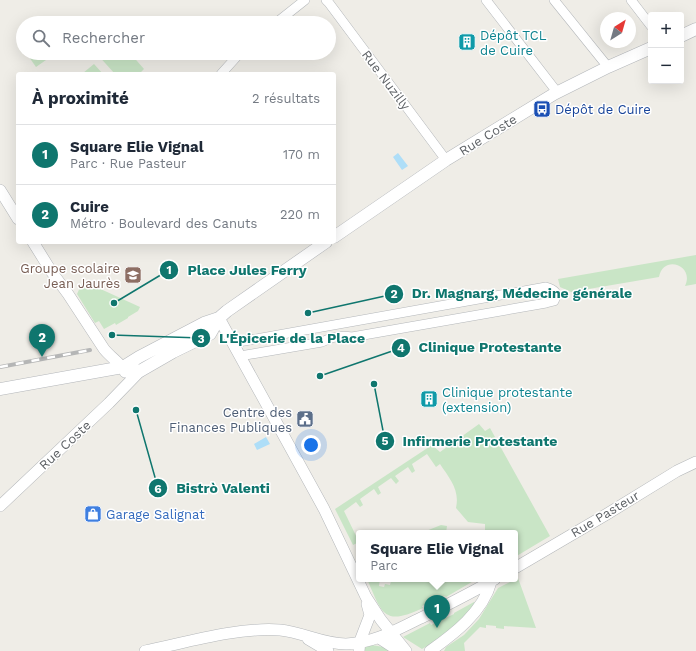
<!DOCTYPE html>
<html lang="fr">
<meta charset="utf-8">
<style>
body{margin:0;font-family:"Work Sans",sans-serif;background:#f6f6f7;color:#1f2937}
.controls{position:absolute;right:12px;top:12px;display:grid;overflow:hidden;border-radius:4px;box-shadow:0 4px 16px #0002}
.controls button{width:36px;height:36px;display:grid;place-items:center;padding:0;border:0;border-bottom:1px solid #e0e1e3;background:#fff;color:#1f2937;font:20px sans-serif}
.compass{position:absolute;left:600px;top:12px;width:36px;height:36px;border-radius:50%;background:#fff;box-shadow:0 4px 16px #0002;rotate:37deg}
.you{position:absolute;left:311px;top:445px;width:14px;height:14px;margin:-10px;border:3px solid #fff;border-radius:50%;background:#1a73e8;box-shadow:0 0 0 6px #1a73e833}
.badge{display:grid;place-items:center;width:26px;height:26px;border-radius:50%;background:#0f766e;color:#fff;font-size:13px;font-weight:700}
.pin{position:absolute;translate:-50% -33px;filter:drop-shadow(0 1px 2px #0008)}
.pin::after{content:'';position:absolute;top:21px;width:14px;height:12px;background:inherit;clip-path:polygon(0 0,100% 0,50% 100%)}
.popup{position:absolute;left:356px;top:530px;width:162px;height:52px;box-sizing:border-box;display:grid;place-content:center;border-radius:4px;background:#fff;filter:drop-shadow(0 1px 3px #0005);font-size:13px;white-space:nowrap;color:#747a83}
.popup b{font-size:15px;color:#1f2937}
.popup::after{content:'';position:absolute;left:50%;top:100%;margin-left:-8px;border:8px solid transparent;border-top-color:#fff}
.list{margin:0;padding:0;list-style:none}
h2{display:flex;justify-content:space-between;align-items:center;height:52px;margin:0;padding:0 16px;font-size:17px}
h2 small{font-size:13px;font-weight:400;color:#747a83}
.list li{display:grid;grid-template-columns:26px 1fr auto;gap:12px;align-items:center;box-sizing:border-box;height:60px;padding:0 16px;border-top:1px solid #e0e1e3}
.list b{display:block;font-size:15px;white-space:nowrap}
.list p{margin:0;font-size:13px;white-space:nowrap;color:#747a83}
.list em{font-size:13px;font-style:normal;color:#747a83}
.icon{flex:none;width:22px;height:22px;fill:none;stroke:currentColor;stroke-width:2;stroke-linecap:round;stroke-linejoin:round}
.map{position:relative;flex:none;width:696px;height:651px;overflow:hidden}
.search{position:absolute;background:#fff;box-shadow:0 4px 16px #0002;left:16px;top:16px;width:320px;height:44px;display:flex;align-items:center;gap:10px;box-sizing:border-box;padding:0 14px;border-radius:22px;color:#747a83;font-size:15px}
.panel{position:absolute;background:#fff;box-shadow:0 4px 16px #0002;left:16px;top:72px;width:320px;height:172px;border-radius:4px}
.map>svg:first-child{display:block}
.green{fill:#c9e5c6}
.water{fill:#aedef8}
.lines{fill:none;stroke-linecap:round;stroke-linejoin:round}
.minor-casing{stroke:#b4b7ba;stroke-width:10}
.tertiary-casing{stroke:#b4b7ba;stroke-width:12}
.secondary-casing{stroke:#b3b6ba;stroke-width:13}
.minor{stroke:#fff;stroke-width:9}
.tertiary{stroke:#fff;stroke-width:11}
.secondary{stroke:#fff;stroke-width:12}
.rail-casing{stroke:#b5b6b6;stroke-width:4}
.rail{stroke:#fff;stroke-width:2.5;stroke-dasharray:8;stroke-linecap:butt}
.labels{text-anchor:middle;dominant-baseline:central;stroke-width:3;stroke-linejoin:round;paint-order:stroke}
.culture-label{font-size:13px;fill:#0d838f;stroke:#fff;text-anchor:start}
.street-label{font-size:13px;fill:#5e6266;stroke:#fff}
.transit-label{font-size:13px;fill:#164399;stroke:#fff;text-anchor:start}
.education-label{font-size:13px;fill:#785e54;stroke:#fff;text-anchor:end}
.service-label{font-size:13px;fill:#4e5e75;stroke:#fff;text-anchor:end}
.shop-label{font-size:13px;fill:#366cbe;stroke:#fff;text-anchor:start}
.leader{fill:none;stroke:#0f766e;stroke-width:1.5}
.callout-dot{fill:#0f766e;stroke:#fff;stroke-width:1.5}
.mark-label{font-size:12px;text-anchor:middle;font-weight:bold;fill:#fff}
.callout-label{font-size:14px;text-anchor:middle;font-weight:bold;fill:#0f766e;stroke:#fff;stroke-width:3;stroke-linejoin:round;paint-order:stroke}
</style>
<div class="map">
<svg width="696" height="651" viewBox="0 0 696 651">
<rect width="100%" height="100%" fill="#efede7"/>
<path class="green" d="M 35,53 L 56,53 L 36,67 L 29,57 Z
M 96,53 L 130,53 L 144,69 L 139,74 L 115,74 Z
M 94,64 L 103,74 L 84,74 L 83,73 Z
M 696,255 L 696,284 L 685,286 C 695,265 663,254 659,277 L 571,292 L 560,287 L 558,279 Z
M 83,281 L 140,307 L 138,311 L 128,317 L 128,318 L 116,325 L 115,323 L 104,329 L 99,321 L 95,323 L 77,294 Z
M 479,424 L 485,431 L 490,428 L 550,536 L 515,557 L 515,533 L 485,533 L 485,524 L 468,522 L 456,508 C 460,490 450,479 440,464 L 436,467 L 427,454 L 412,464 L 415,471 L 412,473 L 408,467 L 395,476 L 399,481 L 396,484 L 391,478 L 378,487 L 381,493 L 378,495 L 374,489 L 360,499 L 363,505 L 360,507 L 356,502 L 344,511 L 359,542 L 353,545 L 335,509 L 432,445 L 440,452 Z
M 441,525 L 447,526 L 446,533 L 421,533 Z
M 518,578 L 536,628 L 504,626 L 504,629 L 496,628 L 496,626 L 486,625 L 486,628 L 480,627 L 464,643 L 465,651 L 444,651 L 446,647 L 464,635 L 479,619 L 498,588 Z
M 367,579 L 380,579 L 379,586 L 384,587 L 385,584 L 390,585 L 391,581 L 396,582 L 397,579 L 477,579 L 446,597 L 445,596 L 422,606 L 423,608 C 383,627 382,613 367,579 Z
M 474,602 L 475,603 C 462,623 443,637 422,649 L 403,637 L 430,623 L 431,625 L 454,614 L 454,613 Z
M 372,645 L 383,647 L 393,651 L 364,651 L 366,646 Z"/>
<path class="water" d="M 398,153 L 408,166 L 402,170 L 393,157 Z
M 266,437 L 270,444 L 257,450 L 254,444 Z"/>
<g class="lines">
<defs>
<path id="minor" d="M 326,0 L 329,3 L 446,160
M 486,0 L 557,92
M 554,0 L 608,67
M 631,0 L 651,26
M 276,23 L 305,0
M 221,74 L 240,53
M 233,343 L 546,287 C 554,289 559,293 554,301 L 546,303 L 352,337 C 342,335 331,337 322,342 L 240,356"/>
<path id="tertiary" d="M 0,190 L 18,219
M 33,242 L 51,271 L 68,294 L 104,349 C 110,357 122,364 125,372
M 219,318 L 324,509 L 366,597 L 381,620 L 406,651
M 0,506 L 109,403 L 140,371
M 515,568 L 607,514 L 677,471 L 696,462
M 379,638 L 396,649 L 404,651
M 308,639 L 328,651
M 145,651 C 188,642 237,627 280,630 C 302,632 323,644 346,644 C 376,643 399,628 425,616 C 449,604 473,592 495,579
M 359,651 L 360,641 L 370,615 L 367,604
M 430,651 C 454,634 483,612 491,582"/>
<path id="secondary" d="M 681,36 L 696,29
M 334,237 L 446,160 L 554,94 L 608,67 L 651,48
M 123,367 L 139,357 L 204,323 L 219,318
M 0,389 L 123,367 L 140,371 L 173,352 L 210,334 L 219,318 L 227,311 L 326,242"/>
</defs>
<use href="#minor" class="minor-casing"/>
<use href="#tertiary" class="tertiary-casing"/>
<use href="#secondary" class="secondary-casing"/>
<use href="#minor" class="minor"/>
<use href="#tertiary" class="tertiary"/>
<use href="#secondary" class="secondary"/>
<defs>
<path id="rail" d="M 0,367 L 90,350"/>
</defs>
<use href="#rail" class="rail-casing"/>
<use href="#rail" class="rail"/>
</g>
<defs>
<symbol id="building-square" viewBox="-11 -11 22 22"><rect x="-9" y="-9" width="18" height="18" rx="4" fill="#0f9aa8" stroke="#fff"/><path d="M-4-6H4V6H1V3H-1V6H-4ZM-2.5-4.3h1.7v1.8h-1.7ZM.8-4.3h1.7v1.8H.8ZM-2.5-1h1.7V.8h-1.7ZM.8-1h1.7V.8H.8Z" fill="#fff"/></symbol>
<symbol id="bus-square" viewBox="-11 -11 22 22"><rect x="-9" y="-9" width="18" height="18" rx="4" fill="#1a4fb4" stroke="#fff"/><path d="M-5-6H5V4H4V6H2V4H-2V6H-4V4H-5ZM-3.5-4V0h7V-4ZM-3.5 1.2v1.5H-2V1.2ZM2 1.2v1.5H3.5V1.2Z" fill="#fff"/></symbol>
<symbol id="school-square" viewBox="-11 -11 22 22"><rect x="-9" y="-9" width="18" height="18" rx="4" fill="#8d6e63" stroke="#fff"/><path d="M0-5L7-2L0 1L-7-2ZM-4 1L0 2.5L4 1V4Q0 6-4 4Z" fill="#fff"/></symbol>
<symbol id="civic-square" viewBox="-11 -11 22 22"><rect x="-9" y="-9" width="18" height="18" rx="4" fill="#5c6f8a" stroke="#fff"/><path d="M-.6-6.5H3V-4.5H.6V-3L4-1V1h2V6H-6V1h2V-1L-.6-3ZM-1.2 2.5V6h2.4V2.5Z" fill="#fff"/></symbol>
<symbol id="shop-square" viewBox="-11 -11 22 22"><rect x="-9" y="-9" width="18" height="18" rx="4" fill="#3f7fe0" stroke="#fff"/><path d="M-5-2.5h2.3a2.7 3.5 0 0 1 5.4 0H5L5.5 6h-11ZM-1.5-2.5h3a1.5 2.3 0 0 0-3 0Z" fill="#fff"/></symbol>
</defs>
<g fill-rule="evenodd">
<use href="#building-square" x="457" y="32" width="20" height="20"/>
<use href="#bus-square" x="532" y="99" width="20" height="20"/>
<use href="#school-square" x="123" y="265" width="20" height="20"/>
<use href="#building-square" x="419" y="389" width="20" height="20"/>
<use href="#civic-square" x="295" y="409" width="20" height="20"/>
<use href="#shop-square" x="83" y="504" width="20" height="20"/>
</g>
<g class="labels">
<g class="culture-label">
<text x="480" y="35">Dépôt TCL<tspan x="480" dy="15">de Cuire</tspan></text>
<text x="442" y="392">Clinique protestante<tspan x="442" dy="15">(extension)</tspan></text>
</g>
<g class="street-label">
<text transform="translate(386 80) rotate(53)">Rue Nuzilly</text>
<text transform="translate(488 135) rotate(-32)">Rue Coste</text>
<text transform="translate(65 445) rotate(-43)">Rue Coste</text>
<text transform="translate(605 514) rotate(-31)">Rue Pasteur</text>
</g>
<g class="transit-label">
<text x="555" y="109">Dépôt de Cuire</text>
</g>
<g class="education-label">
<text x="120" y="268">Groupe scolaire<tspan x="120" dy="15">Jean Jaurès</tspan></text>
</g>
<g class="service-label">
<text x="292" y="412">Centre des<tspan x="292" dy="15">Finances Publiques</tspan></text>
</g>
<g class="shop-label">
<text x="106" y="514">Garage Salignat</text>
</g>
</g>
<path class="leader" d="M114 303L169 270M308 313L394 294M112 335L201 338M320 376L401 348M374 384L385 441M136 410L158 488"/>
<g class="callout-dot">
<circle cx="114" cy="303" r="4"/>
<circle cx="308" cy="313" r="4"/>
<circle cx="112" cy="335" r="4"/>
<circle cx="320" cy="376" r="4"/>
<circle cx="374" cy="384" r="4"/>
<circle cx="136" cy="410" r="4"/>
<circle cx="169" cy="270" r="10"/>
<circle cx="394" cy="294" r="10"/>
<circle cx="201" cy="338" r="10"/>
<circle cx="401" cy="348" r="10"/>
<circle cx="385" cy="441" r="10"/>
<circle cx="158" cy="488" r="10"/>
</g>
<g class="mark-label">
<text x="169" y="274">1</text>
<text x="394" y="298">2</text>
<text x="201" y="343">3</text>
<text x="401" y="352">4</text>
<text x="385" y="445">5</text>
<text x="158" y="493">6</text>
</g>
<g class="callout-label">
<text x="247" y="275">Place Jules Ferry</text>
<text x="522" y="298">Dr. Magnarg, Médecine générale</text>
<text x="292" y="343">L'Épicerie de la Place</text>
<text x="490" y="352">Clinique Protestante</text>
<text x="480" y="446">Infirmerie Protestante</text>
<text x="223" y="493">Bistrò Valenti</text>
</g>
</svg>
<div class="controls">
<button>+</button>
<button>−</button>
</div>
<svg class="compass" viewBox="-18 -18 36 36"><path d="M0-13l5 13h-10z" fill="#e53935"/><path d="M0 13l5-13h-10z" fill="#747a83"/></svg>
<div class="you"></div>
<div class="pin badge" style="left:437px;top:628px">1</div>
<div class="popup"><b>Square Elie Vignal</b>Parc</div>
<div class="pin badge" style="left:42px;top:357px">2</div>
<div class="search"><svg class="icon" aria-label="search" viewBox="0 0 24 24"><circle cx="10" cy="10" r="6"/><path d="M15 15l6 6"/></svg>Rechercher</div>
<section class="panel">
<h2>À proximité<small>2 résultats</small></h2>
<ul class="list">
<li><span class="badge">1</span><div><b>Square Elie Vignal</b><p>Parc · Rue Pasteur</p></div><em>170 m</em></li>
<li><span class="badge">2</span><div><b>Cuire</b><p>Métro · Boulevard des Canuts</p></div><em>220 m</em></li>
</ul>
</section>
</div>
